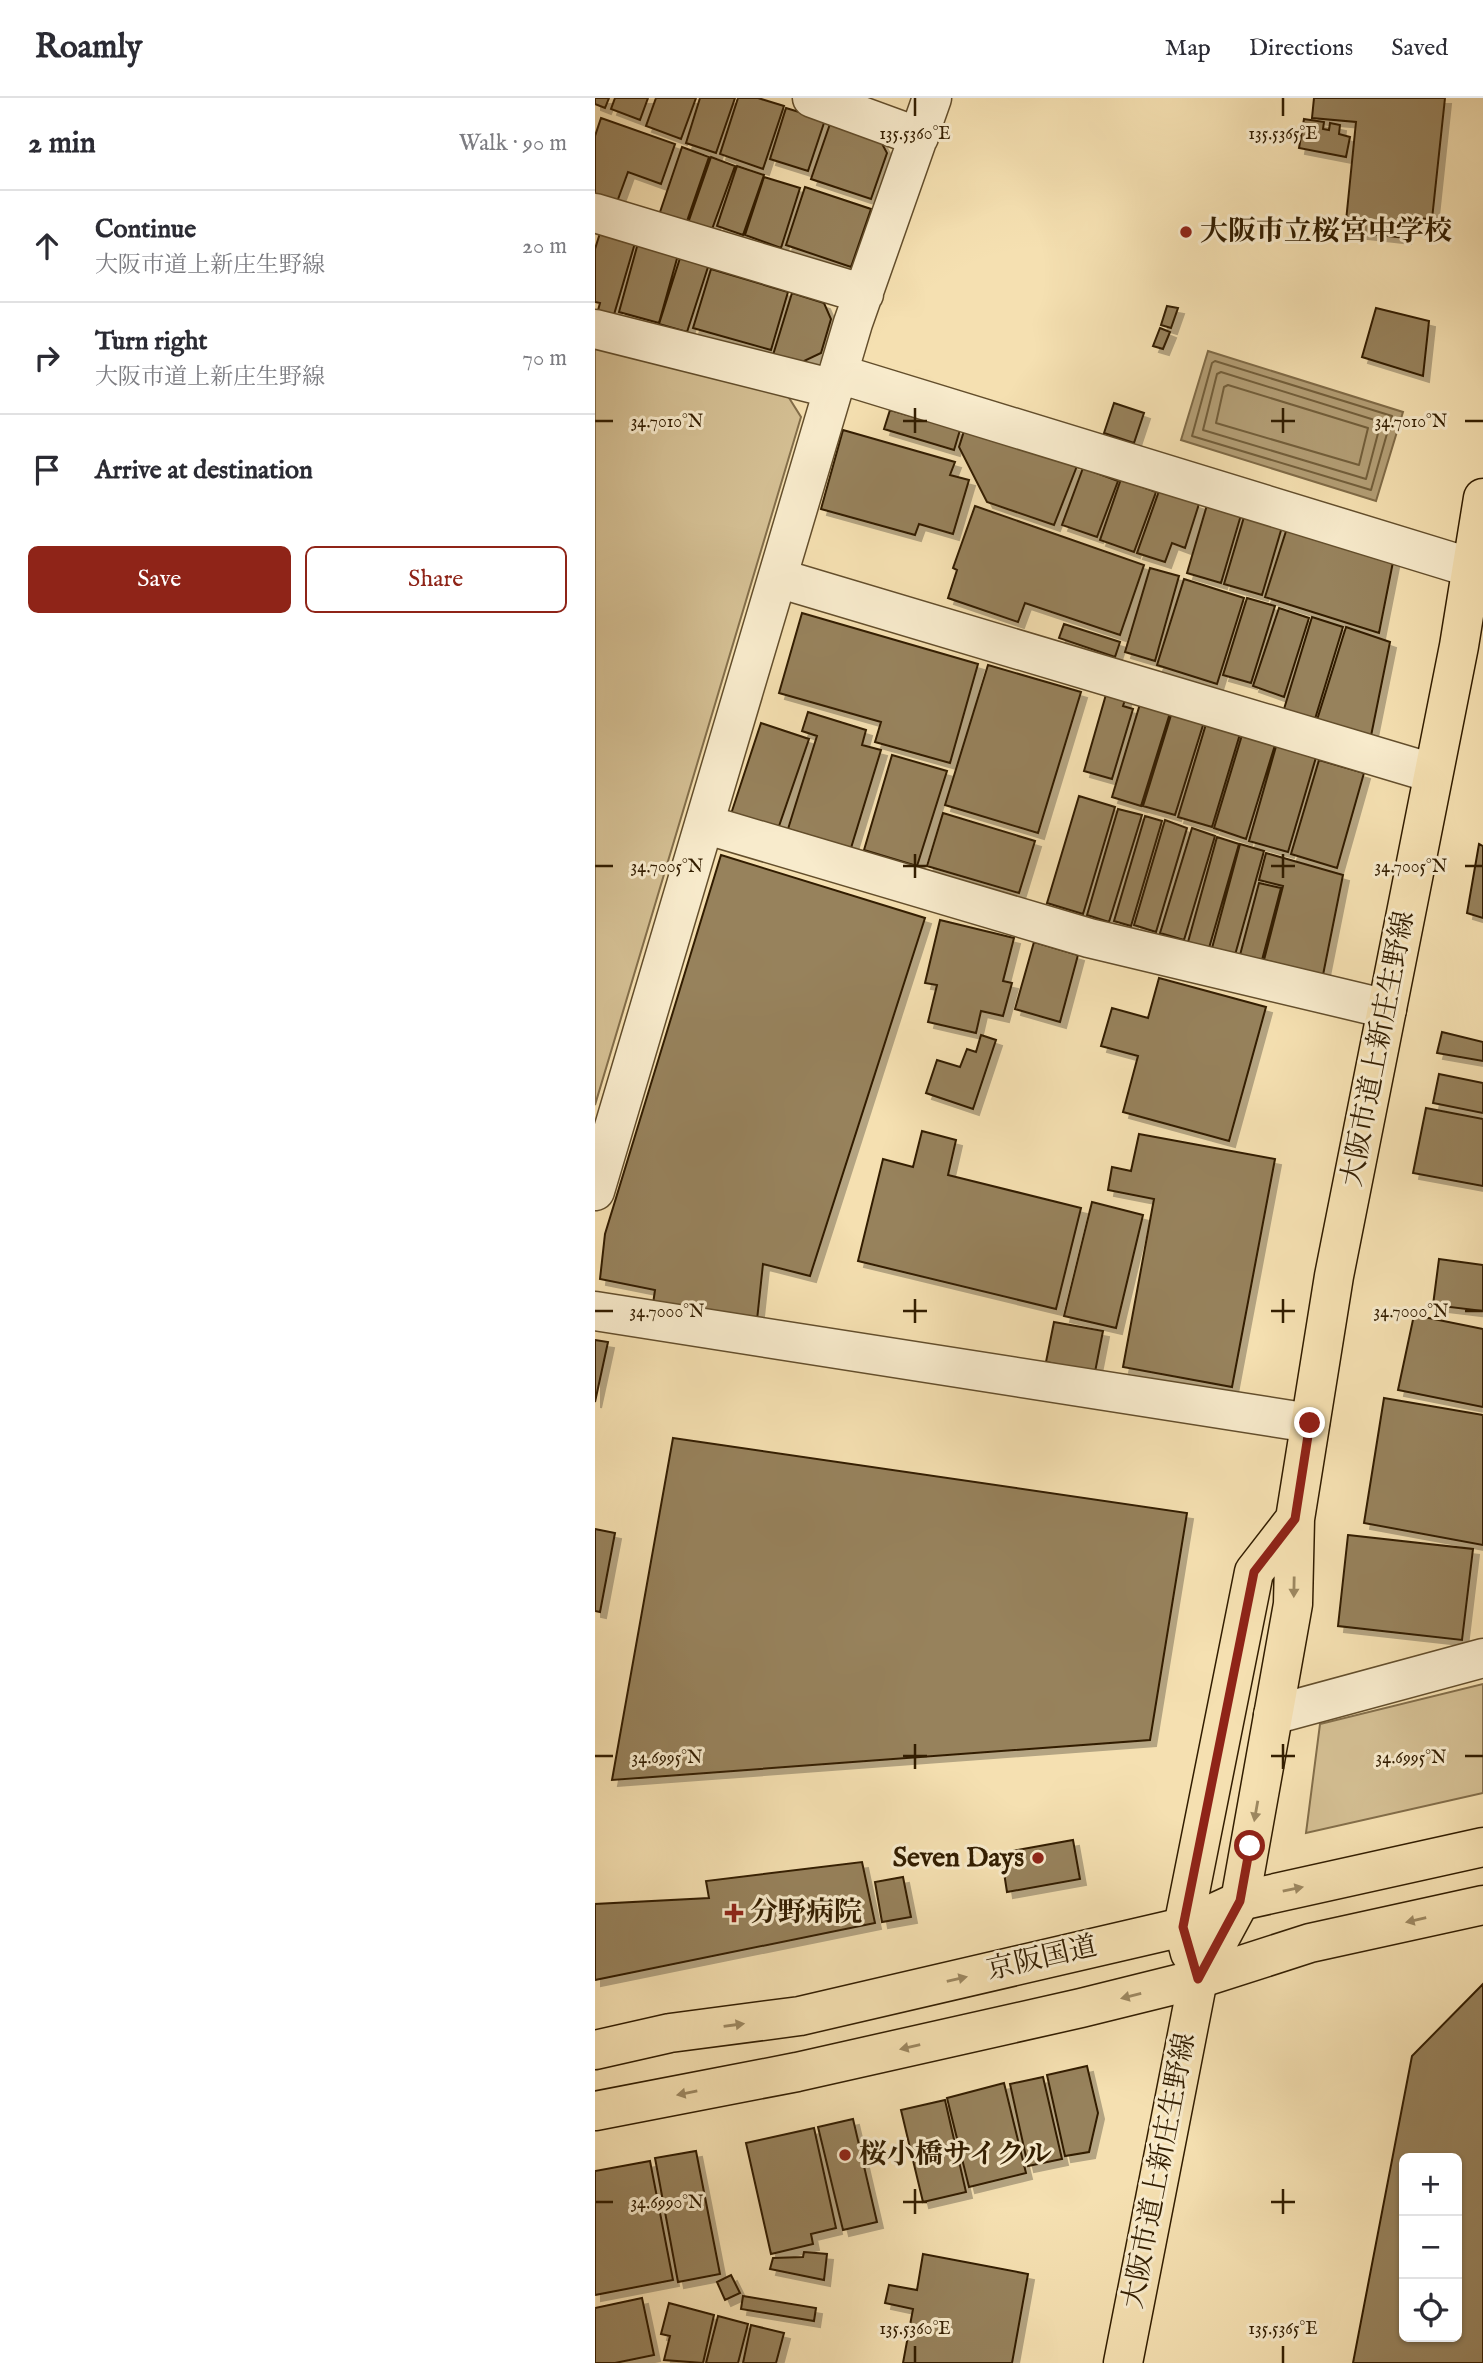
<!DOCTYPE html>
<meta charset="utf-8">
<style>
body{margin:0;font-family:"IM FELL English","Noto Serif JP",serif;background:#f7f7f7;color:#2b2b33}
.controls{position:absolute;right:21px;bottom:21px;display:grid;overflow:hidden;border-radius:10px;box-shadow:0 2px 5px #0004}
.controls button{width:63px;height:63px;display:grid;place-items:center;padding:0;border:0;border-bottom:2px solid #e1e1e2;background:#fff;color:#2b2b33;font:35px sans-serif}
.stop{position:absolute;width:21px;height:21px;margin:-16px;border:5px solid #8f2418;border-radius:50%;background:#fff}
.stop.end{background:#8f2418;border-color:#fff;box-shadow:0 2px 7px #0008}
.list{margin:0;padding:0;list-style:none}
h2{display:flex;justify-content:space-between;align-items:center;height:91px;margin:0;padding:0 28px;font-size:30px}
h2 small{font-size:23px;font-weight:400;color:#7c7c81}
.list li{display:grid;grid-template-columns:46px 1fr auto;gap:21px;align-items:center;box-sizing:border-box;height:112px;padding:0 28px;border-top:2px solid #e1e1e2}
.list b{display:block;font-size:26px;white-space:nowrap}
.list p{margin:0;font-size:23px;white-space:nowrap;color:#7c7c81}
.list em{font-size:23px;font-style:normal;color:#7c7c81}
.actions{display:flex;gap:14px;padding:21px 28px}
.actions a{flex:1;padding:16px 0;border:2px solid #8f2418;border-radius:10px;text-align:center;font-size:24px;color:#8f2418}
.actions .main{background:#8f2418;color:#fff}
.icon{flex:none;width:38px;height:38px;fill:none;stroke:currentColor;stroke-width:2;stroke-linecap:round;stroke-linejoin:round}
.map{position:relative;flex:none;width:888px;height:2265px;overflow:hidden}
header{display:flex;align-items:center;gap:42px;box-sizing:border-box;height:98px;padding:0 35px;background:#fff;border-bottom:2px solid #e1e1e2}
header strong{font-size:33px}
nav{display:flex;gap:38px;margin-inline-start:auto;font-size:24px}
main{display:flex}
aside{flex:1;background:#fff}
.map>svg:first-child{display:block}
.green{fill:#d4bf93;stroke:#836e4a;stroke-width:2}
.water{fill:#b39e75;stroke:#7f6a46;stroke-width:2}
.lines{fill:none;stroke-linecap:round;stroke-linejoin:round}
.shore{stroke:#725e3a;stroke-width:2}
.building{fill:#97825c;stroke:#321d00;stroke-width:2;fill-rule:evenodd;filter:url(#shadow)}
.minor-casing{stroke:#634e2c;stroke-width:41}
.primary-casing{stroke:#321d00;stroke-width:41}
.trunk-casing{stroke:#321d00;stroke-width:41}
.minor{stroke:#f8ebcc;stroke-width:38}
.primary{stroke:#f5e0b1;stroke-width:38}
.trunk{stroke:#f5e0b1;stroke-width:38}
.oneway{fill:#9d8861}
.route{stroke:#8f2418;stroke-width:9}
.ticks{fill:none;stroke:#321d00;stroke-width:2.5}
.poi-dot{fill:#8f2418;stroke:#f8ebcc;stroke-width:2.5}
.labels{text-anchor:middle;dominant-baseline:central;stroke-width:6;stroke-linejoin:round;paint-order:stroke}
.poi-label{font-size:28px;font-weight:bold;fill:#321d00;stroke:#f8ebcc;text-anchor:start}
.street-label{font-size:28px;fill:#321d00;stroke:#f8ebcc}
.ticks-label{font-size:18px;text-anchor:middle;fill:#321d00;stroke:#f8ebcc;stroke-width:6;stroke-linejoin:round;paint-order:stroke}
</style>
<header>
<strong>Roamly</strong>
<nav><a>Map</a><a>Directions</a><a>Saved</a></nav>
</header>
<main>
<aside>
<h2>2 min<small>Walk · 90 m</small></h2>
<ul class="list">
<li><svg class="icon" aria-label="ahead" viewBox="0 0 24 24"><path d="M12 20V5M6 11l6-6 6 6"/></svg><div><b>Continue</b><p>大阪市道上新庄生野線</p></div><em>20 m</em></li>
<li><svg class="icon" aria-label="right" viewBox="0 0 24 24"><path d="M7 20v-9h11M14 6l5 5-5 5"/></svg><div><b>Turn right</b><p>大阪市道上新庄生野線</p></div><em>70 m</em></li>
<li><svg class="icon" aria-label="arrive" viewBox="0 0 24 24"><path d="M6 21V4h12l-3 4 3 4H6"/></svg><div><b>Arrive at destination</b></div></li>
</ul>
<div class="actions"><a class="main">Save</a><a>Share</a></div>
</aside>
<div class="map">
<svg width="888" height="2265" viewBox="0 0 888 2265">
<defs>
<filter id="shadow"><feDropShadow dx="6" dy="6" stdDeviation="0" flood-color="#0004"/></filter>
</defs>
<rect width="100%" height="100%" fill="#f5e0b1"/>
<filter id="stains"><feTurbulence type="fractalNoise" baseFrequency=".00286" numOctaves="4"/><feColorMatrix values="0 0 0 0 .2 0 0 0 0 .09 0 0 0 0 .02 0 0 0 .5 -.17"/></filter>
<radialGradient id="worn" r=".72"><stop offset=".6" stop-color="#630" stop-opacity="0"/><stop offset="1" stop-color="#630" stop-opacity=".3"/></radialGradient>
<path class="green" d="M 0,248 L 191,295 L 206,319 L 0,1007 Z
M 888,1586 L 888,1695 L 711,1735 L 725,1626 Z"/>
<path class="water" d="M 613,253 L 808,314 L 781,403 L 586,342 Z"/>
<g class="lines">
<path class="shore" d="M 620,263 L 797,318 L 776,392 L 597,338 L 617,265 Z
M 626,274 L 786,324 L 771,381 L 608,332 L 622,276 Z
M 633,287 L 773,330 L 764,367 L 621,325 L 629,289 Z"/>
</g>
<path class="building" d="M 0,0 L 14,0 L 10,10 L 0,6 Z
M 20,0 L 53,0 L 45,22 L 16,11 Z
M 61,0 L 101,0 L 86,41 L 51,28 Z
M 105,0 L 140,0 L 121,55 L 91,45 Z
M 143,0 L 163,0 L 189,8 L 168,71 L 125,56 Z
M 719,0 L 850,0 L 837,121 L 813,120 L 810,140 L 750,133 L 761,24 L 717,20 Z
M 191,10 L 230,22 L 213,73 L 175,61 Z
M 6,20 L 80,46 L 66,86 L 33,74 L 22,104 L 0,97 L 0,38 Z
M 709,21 L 729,24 L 728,31 L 734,32 L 735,25 L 745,27 L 744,36 L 755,39 L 751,59 L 704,50 Z
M 236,23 L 284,40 L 292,55 L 276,101 L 216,81 Z
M 87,49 L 114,59 L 91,126 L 64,117 Z
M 116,59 L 140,68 L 116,134 L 93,125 Z
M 142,68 L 169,77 L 148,137 L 122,128 Z
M 169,79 L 205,90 L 186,150 L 150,137 Z
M 210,89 L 276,111 L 256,169 L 191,147 Z
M 5,135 L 40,145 L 18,220 L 2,216 L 5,205 L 0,204 L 0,151 Z
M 43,145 L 83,157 L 64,225 L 24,214 Z
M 86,157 L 114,166 L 92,234 L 64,226 Z
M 116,171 L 193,194 L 176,252 L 98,230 Z
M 197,195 L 229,205 L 236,221 L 226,255 L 205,265 L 178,257 Z
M 572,208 L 583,210 L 576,230 L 566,227 Z
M 781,210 L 834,223 L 828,278 L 767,259 Z
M 565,230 L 575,234 L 568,251 L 558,248 Z
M 519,305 L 549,315 L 539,345 L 509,335 Z
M 295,312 L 365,332 L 359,352 L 289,331 Z
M 248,332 L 360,364 L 355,377 L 374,382 L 358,436 L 324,426 L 320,437 L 226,411 Z
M 369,333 L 482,368 L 459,427 L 392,404 L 364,349 Z
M 488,370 L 523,383 L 502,439 L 467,427 Z
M 526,381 L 561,394 L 539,454 L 505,442 Z
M 564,393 L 604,406 L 590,450 L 577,445 L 570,464 L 542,455 Z
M 612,407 L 646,417 L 626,485 L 592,475 Z
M 380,408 L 549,467 L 525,537 L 430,505 L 423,524 L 353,500 L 362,472 L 358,470 Z
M 649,419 L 687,429 L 667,497 L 629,486 Z
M 692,430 L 798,464 L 784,535 L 670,499 Z
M 555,470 L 584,478 L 560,563 L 530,554 Z
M 589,481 L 649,500 L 622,586 L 562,567 Z
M 652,500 L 680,508 L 656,585 L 628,577 Z
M 684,510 L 714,520 L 689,599 L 658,588 Z
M 207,515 L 383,566 L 355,665 L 280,644 L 286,624 L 184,595 Z
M 717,519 L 748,529 L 720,621 L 689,611 Z
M 469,526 L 525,544 L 520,559 L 464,540 Z
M 751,529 L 795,544 L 776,638 L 722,622 Z
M 393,567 L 486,594 L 443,735 L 350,707 Z
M 512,593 L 531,599 L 528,608 L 538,611 L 517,681 L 489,673 Z
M 545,606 L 575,615 L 546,708 L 517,699 Z
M 213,614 L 271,632 L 267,647 L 286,652 L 256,750 L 193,731 L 222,638 L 207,633 Z
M 577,614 L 609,624 L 580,717 L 548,708 Z
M 166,625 L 214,641 L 183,731 L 136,716 Z
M 611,626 L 645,636 L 617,729 L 583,719 Z
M 647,637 L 680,647 L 651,741 L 619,730 Z
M 682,645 L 722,656 L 693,754 L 654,743 Z
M 297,657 L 352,673 L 322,768 L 269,752 Z
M 724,662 L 769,675 L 742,770 L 696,756 Z
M 484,698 L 520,709 L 488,816 L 452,805 Z
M 523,711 L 547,717 L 514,824 L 492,817 Z
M 348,715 L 440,743 L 424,795 L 332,768 Z
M 550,718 L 567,723 L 536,828 L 519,823 Z
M 570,722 L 592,730 L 561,834 L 539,827 Z
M 597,730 L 620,738 L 589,842 L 565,835 Z
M 622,739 L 644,746 L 614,850 L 593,844 Z
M 645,746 L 669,753 L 640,857 L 617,850 Z
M 884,746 L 888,748 L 888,820 L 872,815 Z
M 671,755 L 748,777 L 728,877 L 669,862 L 688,788 L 664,782 Z
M 126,757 L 330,820 L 215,1178 L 168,1166 L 162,1222 L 58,1206 L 60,1192 L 5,1181 L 10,1136 Z
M 664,785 L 686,790 L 667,862 L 645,857 Z
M 345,822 L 419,840 L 408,883 L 417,885 L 408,918 L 386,913 L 381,935 L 333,924 L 342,887 L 330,885 Z
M 439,844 L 483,857 L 465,924 L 420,911 Z
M 564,880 L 671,909 L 634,1043 L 528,1014 L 543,958 L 506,948 L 517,910 L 553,920 Z
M 847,934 L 888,944 L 888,963 L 842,955 Z
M 386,937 L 401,942 L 378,1011 L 331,995 L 342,962 L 365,969 L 372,951 L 381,954 Z
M 844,976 L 888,985 L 888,1015 L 838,1005 Z
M 831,1010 L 888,1021 L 888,1088 L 818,1075 Z
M 327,1033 L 361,1042 L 353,1077 L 486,1110 L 461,1211 L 263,1163 L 288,1061 L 318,1069 Z
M 544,1036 L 680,1061 L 637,1289 L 528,1269 L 559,1101 L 513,1092 L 517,1069 L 536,1073 Z
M 497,1104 L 548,1117 L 521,1230 L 469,1218 Z
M 844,1161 L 888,1167 L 888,1213 L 838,1207 Z
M 819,1217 L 888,1231 L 888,1309 L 803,1292 Z
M 459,1224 L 508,1233 L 500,1274 L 451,1264 Z
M 0,1242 L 13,1244 L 0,1304 Z
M 789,1300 L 888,1317 L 888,1447 L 769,1425 Z
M 78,1340 L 592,1415 L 555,1642 L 17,1682 Z
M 0,1431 L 20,1435 L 5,1514 L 0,1513 Z
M 753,1437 L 878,1451 L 867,1542 L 743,1528 Z
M 478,1742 L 485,1781 L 412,1794 L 406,1755 Z
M 267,1764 L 280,1825 L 0,1882 L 0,1806 L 114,1800 L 111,1783 Z
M 308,1779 L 316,1819 L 287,1824 L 280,1784 Z
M 888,1886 L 888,2265 L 758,2265 L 817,1958 ZM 809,2060 L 862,2060 L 862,2239 L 809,2239 Z
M 492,1968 L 503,2015 L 494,2054 L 470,2058 L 452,1977 Z
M 448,1979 L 467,2061 L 433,2068 L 415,1986 Z
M 409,1985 L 431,2075 L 374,2089 L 352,2000 Z
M 350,2002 L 371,2094 L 328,2104 L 306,2012 Z
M 258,2021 L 282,2124 L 248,2132 L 223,2029 Z
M 219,2030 L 241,2130 L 216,2136 L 218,2146 L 176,2156 L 151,2045 Z
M 101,2053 L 125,2176 L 83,2184 L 60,2060 Z
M 55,2063 L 78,2182 L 0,2197 L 0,2073 Z
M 209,2154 L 232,2156 L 229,2182 L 175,2171 L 178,2160 L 208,2159 Z
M 328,2156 L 433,2176 L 417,2265 L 308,2265 L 318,2211 L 290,2205 L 294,2187 L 322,2192 Z
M 136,2177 L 145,2195 L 130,2202 L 122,2184 Z
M 148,2198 L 221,2210 L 219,2223 L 146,2211 Z
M 47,2200 L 59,2257 L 20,2265 L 0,2265 L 0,2210 Z
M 74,2205 L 119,2217 L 108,2265 L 69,2262 L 75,2238 L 66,2236 Z
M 123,2218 L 153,2226 L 143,2265 L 111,2265 Z
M 156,2227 L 189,2235 L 181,2265 L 148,2265 Z"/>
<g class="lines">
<defs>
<path id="minor" d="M 217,0 L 324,39
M 0,115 L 269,196
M 0,231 L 239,291
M 244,276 L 877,470
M 183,480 L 837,675
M 109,726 L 494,840 L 792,911
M 0,1093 L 258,225 L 337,0
M 0,1213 L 715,1325
M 678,1617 L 888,1560"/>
<path id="primary" d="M 595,1855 L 588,1829 L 659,1474 L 700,1421
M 528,2265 L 603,1881 L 645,1803 L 698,1506 L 700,1421 L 739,1178 L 864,548 L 888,400"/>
<path id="trunk" d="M 0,1952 L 75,1935 L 205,1918 L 588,1829 L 645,1803 L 888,1749
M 0,2013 L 202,1974 L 486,1910 L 603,1881 L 715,1845 L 888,1807"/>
</defs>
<use href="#minor" class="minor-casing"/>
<use href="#primary" class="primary-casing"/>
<use href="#trunk" class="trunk-casing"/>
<use href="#minor" class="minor"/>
<use href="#primary" class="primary"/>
<use href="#trunk" class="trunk"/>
</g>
<defs><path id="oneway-solid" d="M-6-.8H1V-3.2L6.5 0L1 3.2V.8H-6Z" transform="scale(1.75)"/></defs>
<g class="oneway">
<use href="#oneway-solid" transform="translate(699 1489) rotate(91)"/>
<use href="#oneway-solid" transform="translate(661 1713) rotate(100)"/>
<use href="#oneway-solid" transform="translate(698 1791) rotate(-12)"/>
<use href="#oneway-solid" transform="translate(821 1822) rotate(167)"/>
<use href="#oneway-solid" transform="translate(362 1881) rotate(-13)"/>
<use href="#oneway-solid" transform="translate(536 1898) rotate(166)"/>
<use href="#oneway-solid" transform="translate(139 1927) rotate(-8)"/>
<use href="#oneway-solid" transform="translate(315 1949) rotate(167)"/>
<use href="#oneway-solid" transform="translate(92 1995) rotate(169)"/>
</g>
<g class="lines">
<path class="route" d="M 655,1748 L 645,1803 L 603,1881 L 588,1829 L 659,1474 L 700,1421 L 715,1325"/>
</g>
<path class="ticks" d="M 320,0 L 320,18M 688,0 L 688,18M 320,310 L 320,335M 688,310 L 688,335M 0,323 L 18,323M 308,323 L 332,323M 676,323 L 700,323M 870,323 L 888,323M 320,756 L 320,780M 688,756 L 688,780M 0,768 L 18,768M 308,768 L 332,768M 676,768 L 700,768M 870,768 L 888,768M 320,1201 L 320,1225M 688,1201 L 688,1225M 0,1213 L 18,1213M 308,1213 L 332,1213M 676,1213 L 700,1213M 870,1213 L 888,1213M 320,1646 L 320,1671M 688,1646 L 688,1671M 0,1658 L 18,1658M 308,1658 L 332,1658M 676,1658 L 700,1658M 870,1658 L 888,1658M 320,2091 L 320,2116M 688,2091 L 688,2116M 0,2104 L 18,2104M 308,2104 L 332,2104M 676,2104 L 700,2104M 320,2248 L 320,2265M 688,2248 L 688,2265"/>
<g class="poi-dot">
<circle cx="591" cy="134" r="7"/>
<circle cx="443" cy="1760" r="7"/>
<path d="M135.5 1804.5h7v7h7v7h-7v7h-7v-7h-7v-7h7z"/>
<circle cx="250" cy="2057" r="7"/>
</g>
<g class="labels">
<g class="poi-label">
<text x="605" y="134">大阪市立桜宮中学校</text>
<text x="429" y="1760" text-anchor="end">Seven Days</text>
<text x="155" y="1815">分野病院</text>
<text x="264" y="2057">桜小橋サイクル</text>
</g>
<g class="street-label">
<text transform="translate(784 951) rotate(-79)">大阪市道上新庄生野線</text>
<text transform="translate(447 1861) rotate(-13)">京阪国道</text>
<text transform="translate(565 2073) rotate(-79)">大阪市道上新庄生野線</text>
</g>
</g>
<g class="ticks-label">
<text x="320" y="41">135.5360°E</text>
<text x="688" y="41">135.5365°E</text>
<text x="72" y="329">34.7010°N</text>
<text x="816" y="329">34.7010°N</text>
<text x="72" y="774">34.7005°N</text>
<text x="816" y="774">34.7005°N</text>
<text x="72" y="1219">34.7000°N</text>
<text x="816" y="1219">34.7000°N</text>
<text x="72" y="1665">34.6995°N</text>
<text x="816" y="1665">34.6995°N</text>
<text x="72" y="2110">34.6990°N</text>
<text x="320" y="2236">135.5360°E</text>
<text x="688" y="2236">135.5365°E</text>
</g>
<rect width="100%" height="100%" filter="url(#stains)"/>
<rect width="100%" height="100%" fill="url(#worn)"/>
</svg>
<div class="controls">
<button>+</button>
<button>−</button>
<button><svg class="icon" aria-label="locate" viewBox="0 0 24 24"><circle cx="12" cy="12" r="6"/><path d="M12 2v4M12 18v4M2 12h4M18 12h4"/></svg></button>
</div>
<div class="stop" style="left:655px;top:1748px"></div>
<div class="stop end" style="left:715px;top:1325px"></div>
</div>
</main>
